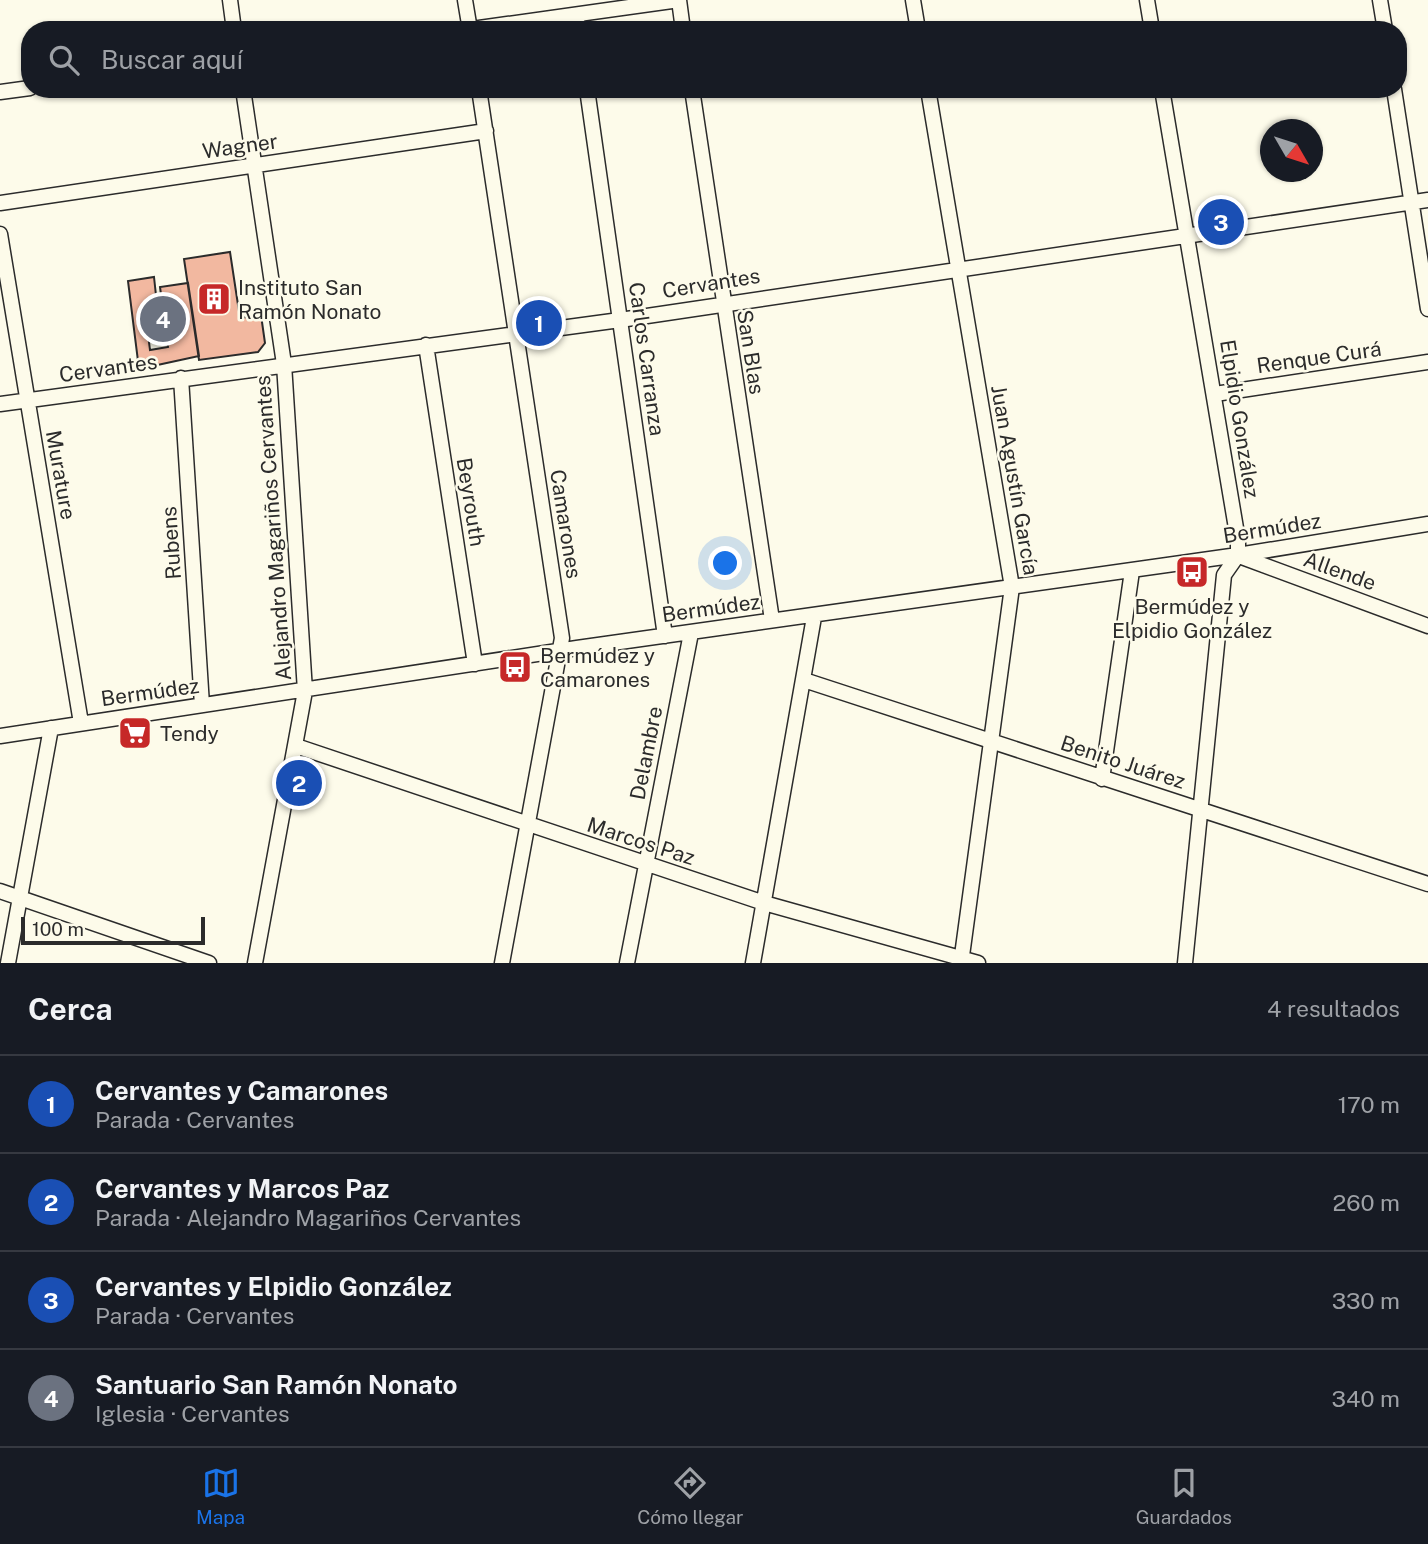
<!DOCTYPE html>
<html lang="es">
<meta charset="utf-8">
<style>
body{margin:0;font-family:"Public Sans",sans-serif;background:#20242c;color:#f1f3f6}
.compass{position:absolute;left:1260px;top:119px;width:63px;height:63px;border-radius:50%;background:#171b24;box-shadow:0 2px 5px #0004;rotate:129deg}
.scale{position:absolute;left:21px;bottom:18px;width:184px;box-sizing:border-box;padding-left:7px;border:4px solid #2b2b2b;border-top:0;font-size:19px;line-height:24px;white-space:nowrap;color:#2b2b2b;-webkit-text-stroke:5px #fdfbea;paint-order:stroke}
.you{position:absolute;left:726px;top:564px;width:24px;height:24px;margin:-18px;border:5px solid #fff;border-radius:50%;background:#1a73e8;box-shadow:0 0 0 10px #1a73e833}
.badge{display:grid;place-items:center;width:46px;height:46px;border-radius:50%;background:#1a73e8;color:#fff;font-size:23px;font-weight:700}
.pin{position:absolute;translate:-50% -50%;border:4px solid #fff;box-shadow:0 2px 7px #0006}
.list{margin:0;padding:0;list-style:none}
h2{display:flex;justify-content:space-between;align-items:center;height:91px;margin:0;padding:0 28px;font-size:30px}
h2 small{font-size:23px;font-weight:400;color:#9ea1a6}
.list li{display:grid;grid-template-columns:46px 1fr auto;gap:21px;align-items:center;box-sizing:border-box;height:98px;padding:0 28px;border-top:2px solid #363941}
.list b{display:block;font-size:26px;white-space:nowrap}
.list p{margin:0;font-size:23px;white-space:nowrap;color:#9ea1a6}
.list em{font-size:23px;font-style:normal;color:#9ea1a6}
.icon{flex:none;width:38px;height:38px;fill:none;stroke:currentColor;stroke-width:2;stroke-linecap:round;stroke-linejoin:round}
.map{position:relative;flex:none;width:1428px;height:963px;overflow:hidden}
.search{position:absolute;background:#171b24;box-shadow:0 2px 5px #0004;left:21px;right:21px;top:21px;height:77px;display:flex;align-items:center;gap:18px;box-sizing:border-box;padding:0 24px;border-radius:28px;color:#9ea1a6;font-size:26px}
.sheet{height:483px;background:#171b24}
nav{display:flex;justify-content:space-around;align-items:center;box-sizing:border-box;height:98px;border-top:2px solid #363941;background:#171b24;font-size:19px;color:#9ea1a6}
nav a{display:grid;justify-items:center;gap:4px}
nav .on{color:#1a73e8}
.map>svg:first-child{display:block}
.building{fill:#f2b8a0;stroke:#2b2b2b;stroke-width:2}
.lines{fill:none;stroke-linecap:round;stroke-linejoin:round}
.minor-casing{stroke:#2b2b2b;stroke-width:17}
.minor{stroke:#fdfbea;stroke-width:14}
.labels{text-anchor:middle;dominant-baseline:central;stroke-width:5;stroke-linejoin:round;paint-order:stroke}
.street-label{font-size:21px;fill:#2b2b2b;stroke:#fdfbea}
.poi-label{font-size:21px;fill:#2b2b2b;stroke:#fdfbea;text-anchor:start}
</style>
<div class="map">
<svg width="1428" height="963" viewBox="0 0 1428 963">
<rect width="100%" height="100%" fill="#fdfbea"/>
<path class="building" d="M 230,252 L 240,318 L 261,315 L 265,343 L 258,352 L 199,360 L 184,259 Z
M 154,277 L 160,332 L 148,334 L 150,350 L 168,347 L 160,287 L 188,283 L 199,356 L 139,369 L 128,281 Z"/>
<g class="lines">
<defs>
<path id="minor" d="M 230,0 L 234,30
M 465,0 L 470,30
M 679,0 L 683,30
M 913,0 L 918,30
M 1147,0 L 1152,30
M 1380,0 L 1385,30
M 576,15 L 579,30
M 465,30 L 679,0
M 243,89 L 284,364 L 305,691 L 255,963
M 479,89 L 562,638 L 502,963
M 587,89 L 665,636
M 692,89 L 772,620
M 928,89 L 1012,587 L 961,963
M 1162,89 L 1238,540 L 1238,555 L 1224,575 L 1185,963
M 1394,89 L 1428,309
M 0,92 L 30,88
M 0,203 L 486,131
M 0,234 L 81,723
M 426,345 L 475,664
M 181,378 L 202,705
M 1215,394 L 1428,362
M 0,404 L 620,320 L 1428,200
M 1239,556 L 1428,626
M 804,680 L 1428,884
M 0,736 L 577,648 L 1238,555 L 1428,524
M 296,746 L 764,903 L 978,963
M 1102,779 L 1132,571
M 0,891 L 209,963
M 8,963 L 51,728
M 627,963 L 691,633
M 753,963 L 814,617"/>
</defs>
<use href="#minor" class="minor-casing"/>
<use href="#minor" class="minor"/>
</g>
<defs>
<symbol id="building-square" viewBox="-11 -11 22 22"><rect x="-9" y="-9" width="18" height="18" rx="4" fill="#c62828" stroke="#fdfbea"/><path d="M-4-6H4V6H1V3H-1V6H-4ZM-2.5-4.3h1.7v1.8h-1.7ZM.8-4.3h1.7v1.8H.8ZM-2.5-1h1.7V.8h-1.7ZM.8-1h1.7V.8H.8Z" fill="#fff"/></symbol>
<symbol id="bus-square" viewBox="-11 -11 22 22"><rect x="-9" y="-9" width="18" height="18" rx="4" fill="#c62828" stroke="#fdfbea"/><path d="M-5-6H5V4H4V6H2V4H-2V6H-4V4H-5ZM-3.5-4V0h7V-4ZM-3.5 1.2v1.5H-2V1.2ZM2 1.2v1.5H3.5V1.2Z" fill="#fff"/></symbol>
<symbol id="supermarket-square" viewBox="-11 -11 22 22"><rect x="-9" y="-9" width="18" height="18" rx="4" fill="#c62828" stroke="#fdfbea"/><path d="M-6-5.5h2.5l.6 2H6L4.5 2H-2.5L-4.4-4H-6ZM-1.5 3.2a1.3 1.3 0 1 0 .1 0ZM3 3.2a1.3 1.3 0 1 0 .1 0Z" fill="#fff"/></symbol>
</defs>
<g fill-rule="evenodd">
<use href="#building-square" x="195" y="280" width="38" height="38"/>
<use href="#bus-square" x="1173" y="553" width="38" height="38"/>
<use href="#bus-square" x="496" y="648" width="38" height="38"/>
<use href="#supermarket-square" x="116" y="714" width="38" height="38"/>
</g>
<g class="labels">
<g class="street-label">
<text transform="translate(240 146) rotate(-8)">Wagner</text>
<text transform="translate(711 283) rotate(-9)">Cervantes</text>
<text transform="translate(751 352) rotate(81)">San Blas</text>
<text transform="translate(1319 357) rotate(-8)">Renque Curá</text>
<text transform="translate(647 359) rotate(82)">Carlos Carranza</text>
<text transform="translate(108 368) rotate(-8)">Cervantes</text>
<text transform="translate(1240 419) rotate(81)">Elpidio González</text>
<text transform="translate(61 475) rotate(80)">Murature</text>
<text transform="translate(1015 480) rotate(80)">Juan Agustín García</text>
<text transform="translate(471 502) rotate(81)">Beyrouth</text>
<text transform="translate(566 524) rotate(81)">Camarones</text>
<text transform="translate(273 528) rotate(-94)">Alejandro Magariños Cervantes</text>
<text transform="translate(1272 528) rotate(-9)">Bermúdez</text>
<text transform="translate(171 543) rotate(-94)">Rubens</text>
<text transform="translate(1340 571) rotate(20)">Allende</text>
<text transform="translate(711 608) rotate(-8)">Bermúdez</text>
<text transform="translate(150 692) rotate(-8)">Bermúdez</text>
<text transform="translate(646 753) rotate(-79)">Delambre</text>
<text transform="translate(1123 762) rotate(18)">Benito Juárez</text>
<text transform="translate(641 841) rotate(18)">Marcos Paz</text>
</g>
<g class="poi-label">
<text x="238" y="287">Instituto San<tspan x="238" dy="24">Ramón Nonato</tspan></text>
<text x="1192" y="606" text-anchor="middle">Bermúdez y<tspan x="1192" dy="24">Elpidio González</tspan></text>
<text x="540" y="655">Bermúdez y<tspan x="540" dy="24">Camarones</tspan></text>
<text x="160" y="733">Tendy</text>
</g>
</g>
</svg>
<svg class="compass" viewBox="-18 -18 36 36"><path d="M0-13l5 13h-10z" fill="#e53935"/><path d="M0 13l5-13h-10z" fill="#9ea1a6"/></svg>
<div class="scale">100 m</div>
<div class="you"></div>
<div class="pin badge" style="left:539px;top:323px;background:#1a4fb4">1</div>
<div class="pin badge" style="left:299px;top:783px;background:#1a4fb4">2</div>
<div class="pin badge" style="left:1221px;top:222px;background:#1a4fb4">3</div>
<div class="pin badge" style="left:163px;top:319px;background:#6b7280">4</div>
<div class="search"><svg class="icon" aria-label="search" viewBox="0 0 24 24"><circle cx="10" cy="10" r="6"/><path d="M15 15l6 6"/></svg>Buscar aquí</div>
</div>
<section class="sheet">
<h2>Cerca<small>4 resultados</small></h2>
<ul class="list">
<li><span class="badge" style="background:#1a4fb4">1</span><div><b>Cervantes y Camarones</b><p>Parada · Cervantes</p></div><em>170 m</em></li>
<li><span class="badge" style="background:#1a4fb4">2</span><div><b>Cervantes y Marcos Paz</b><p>Parada · Alejandro Magariños Cervantes</p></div><em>260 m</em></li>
<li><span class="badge" style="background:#1a4fb4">3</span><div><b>Cervantes y Elpidio González</b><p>Parada · Cervantes</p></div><em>330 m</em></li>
<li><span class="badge" style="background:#6b7280">4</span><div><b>Santuario San Ramón Nonato</b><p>Iglesia · Cervantes</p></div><em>340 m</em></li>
</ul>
</section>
<nav>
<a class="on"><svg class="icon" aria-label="map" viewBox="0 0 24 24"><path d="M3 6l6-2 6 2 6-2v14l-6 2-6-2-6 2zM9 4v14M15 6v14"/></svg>Mapa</a>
<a><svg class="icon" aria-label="directions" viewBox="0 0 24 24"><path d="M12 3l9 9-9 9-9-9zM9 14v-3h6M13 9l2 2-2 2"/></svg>Cómo llegar</a>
<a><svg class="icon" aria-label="saved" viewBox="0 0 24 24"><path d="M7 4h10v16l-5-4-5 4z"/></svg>Guardados</a>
</nav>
